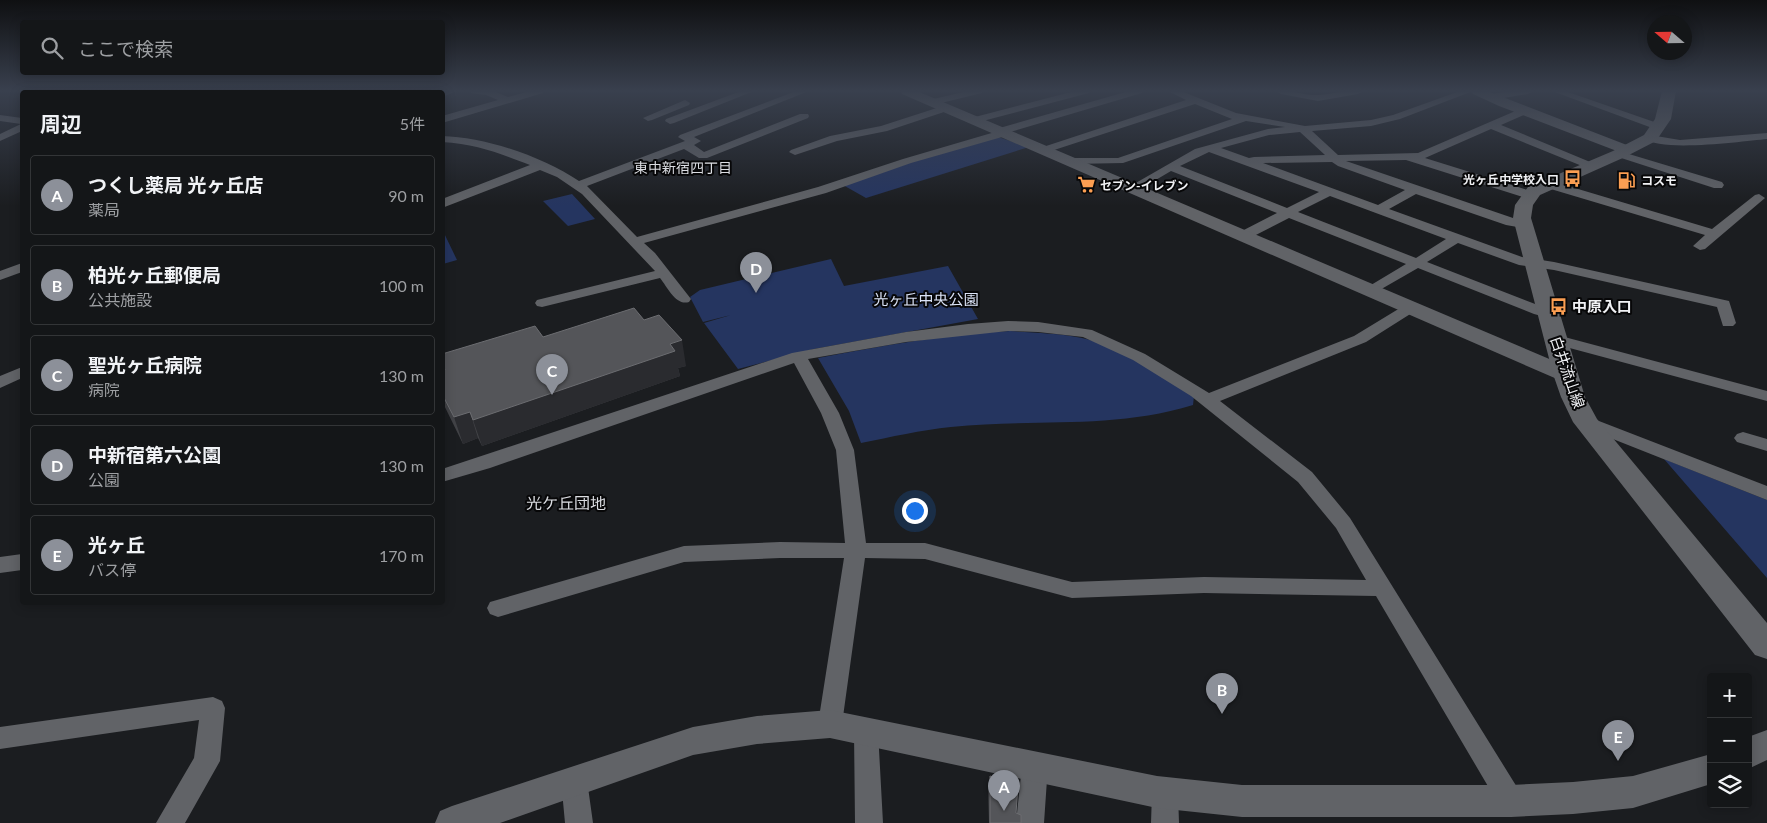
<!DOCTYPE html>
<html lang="ja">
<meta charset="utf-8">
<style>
body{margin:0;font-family:Lato,"Noto Sans JP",sans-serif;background:#1d1f21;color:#f1f3f6}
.controls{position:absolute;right:15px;bottom:15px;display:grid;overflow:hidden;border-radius:5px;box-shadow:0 2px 12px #0003}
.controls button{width:45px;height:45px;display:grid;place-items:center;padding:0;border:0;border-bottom:1px solid #333537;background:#141618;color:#f1f3f6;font:25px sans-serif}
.compass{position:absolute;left:1647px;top:15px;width:45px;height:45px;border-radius:50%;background:#141618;box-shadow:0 2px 12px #0003;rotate:290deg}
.you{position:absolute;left:914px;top:510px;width:18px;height:18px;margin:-12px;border:4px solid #fff;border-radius:50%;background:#1a73e8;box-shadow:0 0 0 8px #1a73e833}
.badge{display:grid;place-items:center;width:32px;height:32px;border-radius:50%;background:#8c9099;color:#fff;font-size:16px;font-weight:700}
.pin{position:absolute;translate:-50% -41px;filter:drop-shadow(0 1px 2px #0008)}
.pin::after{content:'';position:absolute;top:26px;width:18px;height:15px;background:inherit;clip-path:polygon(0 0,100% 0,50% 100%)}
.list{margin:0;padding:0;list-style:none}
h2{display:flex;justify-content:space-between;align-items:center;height:65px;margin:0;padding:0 20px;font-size:21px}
h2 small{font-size:16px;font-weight:400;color:#9d9fa2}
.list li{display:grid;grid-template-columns:32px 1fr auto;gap:15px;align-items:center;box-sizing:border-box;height:80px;margin:0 10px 10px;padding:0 10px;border:1px solid #333537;border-radius:5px}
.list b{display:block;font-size:19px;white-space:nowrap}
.list p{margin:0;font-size:16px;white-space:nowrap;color:#9d9fa2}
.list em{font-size:16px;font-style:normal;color:#9d9fa2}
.icon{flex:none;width:28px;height:28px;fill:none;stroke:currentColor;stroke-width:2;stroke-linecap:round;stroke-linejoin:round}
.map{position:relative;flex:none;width:1767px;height:823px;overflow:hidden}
.search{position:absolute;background:#141618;box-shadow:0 2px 12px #0003;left:20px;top:20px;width:425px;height:55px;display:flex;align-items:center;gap:12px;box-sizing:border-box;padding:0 18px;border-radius:5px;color:#9d9fa2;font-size:19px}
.panel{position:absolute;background:#141618;box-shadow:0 2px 12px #0003;left:20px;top:90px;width:425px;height:515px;border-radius:5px}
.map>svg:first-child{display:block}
.green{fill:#253560}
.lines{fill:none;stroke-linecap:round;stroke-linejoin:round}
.minor{fill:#616367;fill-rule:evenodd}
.tertiary{fill:#616367;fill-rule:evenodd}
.secondary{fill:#616367;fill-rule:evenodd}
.wall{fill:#414246}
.shaded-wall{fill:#2a2b2f}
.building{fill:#545559;stroke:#6c6d71}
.labels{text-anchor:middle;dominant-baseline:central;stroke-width:4;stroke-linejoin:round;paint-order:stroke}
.far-poi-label{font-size:12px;font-weight:bold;fill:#f0f1f4;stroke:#070708;text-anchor:start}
.far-neighbourhood-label{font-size:14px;fill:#dbdde2;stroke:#070708}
.park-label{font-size:15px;fill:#dbe3f7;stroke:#070708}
.poi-label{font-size:15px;font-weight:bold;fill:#f0f1f4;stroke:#070708;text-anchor:start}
.street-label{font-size:15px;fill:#f0f1f4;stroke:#070708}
.neighbourhood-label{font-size:16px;fill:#dbdde2;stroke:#070708}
</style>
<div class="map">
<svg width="1767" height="823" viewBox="0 0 1767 823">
<rect width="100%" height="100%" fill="#1b1d20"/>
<path class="green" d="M 998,137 L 1029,147 L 866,198 L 843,185 L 910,162 Z
M 572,194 L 595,219 L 568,226 L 543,201 Z
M 443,231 L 457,260 L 443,264 L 442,264 Z
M 831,259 L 844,286 L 948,266 L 978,319 L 814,349 L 738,369 L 704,323 L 731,315 L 703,322 L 690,297 L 700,290 Z
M 1010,331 C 1034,333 1058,333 1082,338 C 1120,346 1160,376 1194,396 L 1193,405 C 1111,430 1035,418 951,427 C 921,430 891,437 861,443 L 849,411 L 818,358 C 881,346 945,334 1010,331 Z
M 1664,459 L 1767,500 L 1767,578 Z"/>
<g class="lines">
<path class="minor" d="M 443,91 L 457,91 L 442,97 L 442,92 L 438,92 Z
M 470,91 L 493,91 L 508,97 L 530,91 L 544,91 L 543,93 L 442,123 L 442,116 L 498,100 L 486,95 L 471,93 Z
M 741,91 L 754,91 L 674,123 L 670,124 L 665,121 L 666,119 Z
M 796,91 L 809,91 L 694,137 L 701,141 L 694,145 L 704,152 L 800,114 L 808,114 L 809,116 L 808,118 L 707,158 L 699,158 L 684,149 L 587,186 L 637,237 L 818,187 L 903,159 L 995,132 L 996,129 L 1129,91 L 1143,91 L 1142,93 L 1010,132 L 1009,135 L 911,163 L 826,193 L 644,243 L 655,253 L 691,299 L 689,302 C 676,306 668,288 660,278 L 542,307 L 537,306 L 535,303 L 537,300 L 655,271 L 582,194 L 557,177 L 540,170 L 442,208 L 442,199 L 530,165 C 498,153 477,144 442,142 L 442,136 C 486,137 543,157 579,181 L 685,141 L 678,137 L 680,135 Z
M 968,91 L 983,91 L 982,93 L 933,105 L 928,102 L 929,100 Z
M 1075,91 L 1090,91 L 1089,93 L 975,123 L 970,120 L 971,118 Z
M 1168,91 L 1181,91 L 1236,113 L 1305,126 L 1371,120 L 1393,115 L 1460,91 L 1473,91 L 1400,119 L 1371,126 L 1312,131 L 1338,155 L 1418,153 L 1520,109 L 1528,109 L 1529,111 L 1528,113 L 1501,125 L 1595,164 L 1597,166 L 1595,168 L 1587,168 L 1491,129 L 1425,158 L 1534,192 L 1536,195 L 1534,198 L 1526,198 L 1406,160 L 1346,161 L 1513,218 L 1528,221 L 1530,224 L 1523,228 L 1506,225 L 1416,194 L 1389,209 L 1522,257 L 1554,262 L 1729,301 L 1736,323 L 1733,326 L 1723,326 L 1717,307 L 1554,270 L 1519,265 L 1458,243 L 1427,262 L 1543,307 L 1554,310 L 1557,313 L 1554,316 L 1549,318 L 1534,314 L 1418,268 L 1371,295 L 1366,294 L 1364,291 L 1366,288 L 1406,264 L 1289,218 L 1248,239 L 1238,239 L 1236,236 L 1238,233 L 1277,213 L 1171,171 L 1137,191 L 1129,191 L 1127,188 L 1195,149 L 1268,129 L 1285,127 L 1246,121 L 1123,163 L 1071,164 L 1065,161 L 1071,158 L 1118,158 L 1232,119 L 1195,104 L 1048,152 L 1044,153 L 1038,150 L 1040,148 L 1186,100 ZM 1300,132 L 1325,155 L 1254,157 L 1249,158 L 1221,148 L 1269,135 ZM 1209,152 L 1319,192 L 1287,208 L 1180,166 ZM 1332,162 L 1338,166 L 1405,190 L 1378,205 L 1263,163 ZM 1330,196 L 1446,239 L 1416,258 L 1298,212 Z
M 1276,91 C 1291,89 1305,96 1319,95 C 1334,94 1348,89 1363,91 L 1358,94 L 1318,101 L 1281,94 Z
M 1512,91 L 1533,91 L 1528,94 L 1491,100 L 1486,97 L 1491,94 Z
M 1552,91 L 1565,91 L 1663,125 L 1664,127 L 1663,129 L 1655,129 Z
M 685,100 L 690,103 L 689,105 L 652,120 L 648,121 L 643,118 Z
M 946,105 L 951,108 L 950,110 L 887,131 L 837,141 L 795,155 L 789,152 L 791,150 L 830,136 L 881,126 Z
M 0,115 L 22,118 L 22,131 L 0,141 L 0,134 L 21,124 L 0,121 Z
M 1767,133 L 1767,139 C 1744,141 1660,153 1644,138 L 1650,135 L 1680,140 Z
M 1619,151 L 1722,182 L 1724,185 L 1722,188 L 1714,188 L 1615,156 L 1613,154 L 1615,152 Z
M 1548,180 L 1712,229 L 1755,195 L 1759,194 L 1765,198 L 1705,249 L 1700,250 L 1693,246 L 1705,235 L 1544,187 L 1542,184 Z
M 22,263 L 22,272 L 0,280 L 0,271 Z
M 1410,303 L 1415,305 L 1418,308 L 1415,311 L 1366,342 L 1220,401 L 1312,472 L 1350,518 L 1520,792 L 1524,801 L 1520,810 L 1511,813 L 1502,810 L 1376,596 L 1204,593 L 1072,598 L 925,559 L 865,558 L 842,724 L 839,732 L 830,735 L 821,732 L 818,724 L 844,558 L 780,558 L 684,562 L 498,617 L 490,614 L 487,608 L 490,602 L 684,546 L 780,542 L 845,543 L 836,450 L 821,413 L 794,363 L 490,468 L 442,482 L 442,469 L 792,353 L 906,332 L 968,324 L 1008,321 L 1038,322 L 1092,330 L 1145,354 L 1209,393 L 1354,336 L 1405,305 ZM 1008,331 L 1038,332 L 1083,337 L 1133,360 L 1191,396 L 1298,482 L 1336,528 L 1366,580 L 1204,577 L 1072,582 L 925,543 L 866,543 L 854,450 L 839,413 L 808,359 L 906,342 Z
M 1557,335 L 1767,391 L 1767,401 L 1551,343 L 1549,340 L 1551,337 Z
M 22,367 L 22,378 L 0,388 L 0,376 Z
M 1586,416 L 1767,486 L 1767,500 L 1580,426 L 1577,422 L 1580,418 Z
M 1743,432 L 1767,439 L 1767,451 L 1737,442 L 1734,438 L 1737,434 Z
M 22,554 L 22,570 L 0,573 L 0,557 Z
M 213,697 L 222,701 L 225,708 L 220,761 L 185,823 L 156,823 L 194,758 L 199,720 L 0,749 L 0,727 Z
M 866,720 L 875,723 L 878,731 L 883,823 L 855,823 L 854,731 L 857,723 Z
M 1035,753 L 1044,757 L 1048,765 L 1044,823 L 1016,823 L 1022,765 L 1026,757 Z
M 574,768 L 583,772 L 587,780 L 593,823 L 565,823 L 561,780 L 565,772 Z
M 1165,781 L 1174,784 L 1178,793 L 1179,823 L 1151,823 L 1152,793 L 1156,784 Z"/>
<path class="tertiary" d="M 901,91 L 917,91 L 1573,369 L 1576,374 L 1573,379 L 1565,380 L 1557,379 L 902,94 Z
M 1472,91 L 1487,91 L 1632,147 L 1634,150 L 1632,153 L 1622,153 L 1499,106 L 1473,94 Z
M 830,710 L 1157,776 L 1242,785 L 1511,785 L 1573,782 L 1633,776 L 1711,754 L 1711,784 L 1633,808 L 1573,814 L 1511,817 L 1242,817 L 1157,808 L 830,738 L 757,744 L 693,755 L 500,823 L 435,823 L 440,811 L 452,806 L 693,727 L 757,716 Z
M 1767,730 L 1767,760 L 1748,769 L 1748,737 Z"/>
<path class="secondary" d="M 1662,91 L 1676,91 L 1671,119 L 1656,141 L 1625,157 L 1540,195 L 1533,205 L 1531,218 L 1585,397 L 1597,419 L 1767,623 L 1767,659 L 1755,655 L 1573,422 L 1561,397 L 1553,374 L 1513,218 L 1515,205 L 1528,187 L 1613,151 L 1644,135 L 1655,119 Z"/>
</g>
<path class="wall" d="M 644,320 L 686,366 L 678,368 L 680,376 L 482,446 L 478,438 L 463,444 L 442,401 L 442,370 L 443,370 L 442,354 Z
M 990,776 L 1016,813 L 1021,823 L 989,823 L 988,786 Z"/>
<path class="shaded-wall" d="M 682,340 L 686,366 L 678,368 L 680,376 L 482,446 L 473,420 Z
M 470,412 L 478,438 L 463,444 L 454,417 Z"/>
<path class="building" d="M 634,308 L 644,320 L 659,315 L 682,340 L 670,344 L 675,351 L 473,420 L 470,412 L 454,417 L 442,394 L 442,370 L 445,370 L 442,364 L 442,354 L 535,326 L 543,337 Z
M 990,776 L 1018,786 L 1016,813 L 1021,815 L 1021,823 L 990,823 Z"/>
<linearGradient id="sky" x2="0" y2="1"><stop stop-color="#0f1012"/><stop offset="0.44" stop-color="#39404e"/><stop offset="1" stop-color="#39404e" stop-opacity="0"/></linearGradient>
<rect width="1767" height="206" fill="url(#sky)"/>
<defs>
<symbol id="bus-bare" viewBox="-9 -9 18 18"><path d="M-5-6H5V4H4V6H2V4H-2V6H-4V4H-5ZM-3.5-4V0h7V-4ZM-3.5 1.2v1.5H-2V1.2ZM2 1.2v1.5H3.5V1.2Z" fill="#fb9e52" stroke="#070708" stroke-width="2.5" paint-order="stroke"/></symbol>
<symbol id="fuel-bare" viewBox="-9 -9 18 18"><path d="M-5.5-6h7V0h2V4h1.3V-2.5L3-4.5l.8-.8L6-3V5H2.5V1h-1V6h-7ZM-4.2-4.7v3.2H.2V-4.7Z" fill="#fb9e52" stroke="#070708" stroke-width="2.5" paint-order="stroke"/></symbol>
<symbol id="supermarket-bare" viewBox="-9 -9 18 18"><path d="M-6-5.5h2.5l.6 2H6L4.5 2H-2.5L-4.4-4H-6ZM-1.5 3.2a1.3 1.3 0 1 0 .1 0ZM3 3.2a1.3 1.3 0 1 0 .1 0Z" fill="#fb9e52" stroke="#070708" stroke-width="2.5" paint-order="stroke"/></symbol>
</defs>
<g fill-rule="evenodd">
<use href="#bus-bare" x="1560" y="166" width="25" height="25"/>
<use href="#fuel-bare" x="1614" y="168" width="25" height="25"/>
<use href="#supermarket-bare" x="1074" y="172" width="25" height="25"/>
<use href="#bus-bare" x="1546" y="294" width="25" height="25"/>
</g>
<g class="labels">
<g class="far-poi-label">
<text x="1559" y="179" text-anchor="end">光ヶ丘中学校入口</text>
<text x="1641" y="180">コスモ</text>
<text x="1100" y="185">セブン-イレブン</text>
</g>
<g class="far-neighbourhood-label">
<text x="683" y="167">東中新宿四丁目</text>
</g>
<g class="park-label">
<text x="926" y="299">光ヶ丘中央公園</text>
</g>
<g class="poi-label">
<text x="1572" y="306">中原入口</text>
</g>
<g class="street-label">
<text transform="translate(1568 372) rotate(71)">白井流山線</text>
</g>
<g class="neighbourhood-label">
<text x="566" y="502">光ケ丘団地</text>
</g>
</g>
</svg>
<div class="controls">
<button>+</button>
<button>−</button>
<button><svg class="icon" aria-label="layers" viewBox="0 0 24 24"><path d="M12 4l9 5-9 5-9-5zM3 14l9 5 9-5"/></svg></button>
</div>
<svg class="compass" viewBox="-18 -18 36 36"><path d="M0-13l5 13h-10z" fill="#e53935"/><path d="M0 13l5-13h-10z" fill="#9d9fa2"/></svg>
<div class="you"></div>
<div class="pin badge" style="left:1004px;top:811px">A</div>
<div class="pin badge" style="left:1222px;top:714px">B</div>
<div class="pin badge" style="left:552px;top:395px">C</div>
<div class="pin badge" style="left:756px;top:293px">D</div>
<div class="pin badge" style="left:1618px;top:761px">E</div>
<div class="search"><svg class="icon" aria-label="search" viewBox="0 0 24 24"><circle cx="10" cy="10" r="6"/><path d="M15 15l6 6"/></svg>ここで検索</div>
<section class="panel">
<h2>周辺<small>5件</small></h2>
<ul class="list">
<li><span class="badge">A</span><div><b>つくし薬局 光ヶ丘店</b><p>薬局</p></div><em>90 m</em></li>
<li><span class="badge">B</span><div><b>柏光ヶ丘郵便局</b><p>公共施設</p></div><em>100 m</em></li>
<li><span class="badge">C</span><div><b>聖光ヶ丘病院</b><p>病院</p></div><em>130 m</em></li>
<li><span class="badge">D</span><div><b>中新宿第六公園</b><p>公園</p></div><em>130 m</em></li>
<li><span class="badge">E</span><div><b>光ヶ丘</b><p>バス停</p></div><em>170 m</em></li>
</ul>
</section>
</div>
